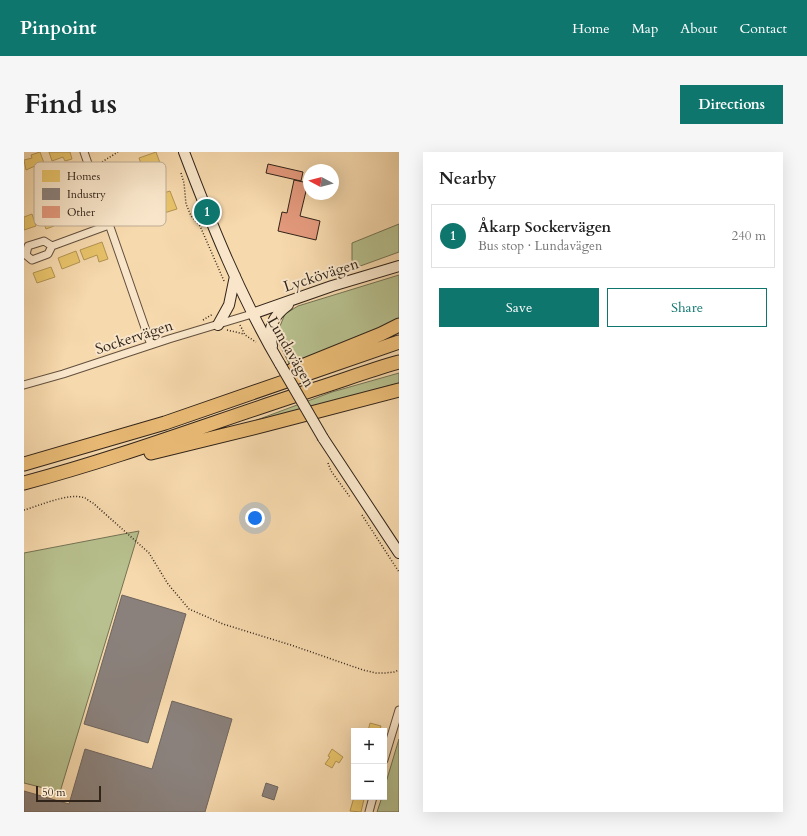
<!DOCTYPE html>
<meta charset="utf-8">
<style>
body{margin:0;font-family:Cardo,serif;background:#f6f6f6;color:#222}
.controls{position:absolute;right:12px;bottom:12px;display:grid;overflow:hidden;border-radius:0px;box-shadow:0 4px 16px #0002}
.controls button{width:36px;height:36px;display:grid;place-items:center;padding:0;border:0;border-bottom:1px solid #e0e0e0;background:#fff;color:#222;font:20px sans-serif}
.compass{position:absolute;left:279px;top:12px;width:36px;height:36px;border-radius:50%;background:#fff;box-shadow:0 4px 16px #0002;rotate:277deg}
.scale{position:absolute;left:12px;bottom:10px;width:65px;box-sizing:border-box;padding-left:4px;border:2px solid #302319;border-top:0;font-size:11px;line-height:14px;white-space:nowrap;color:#302319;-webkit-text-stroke:3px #f9e6ca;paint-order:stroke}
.you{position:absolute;left:231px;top:366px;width:14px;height:14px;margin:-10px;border:3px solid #fff;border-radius:50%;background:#1a73e8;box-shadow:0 0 0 6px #1a73e833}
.badge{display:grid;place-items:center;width:26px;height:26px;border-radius:50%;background:#0f766e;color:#fff;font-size:13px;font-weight:700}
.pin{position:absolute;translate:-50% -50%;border:2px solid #fff;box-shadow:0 1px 4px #0006}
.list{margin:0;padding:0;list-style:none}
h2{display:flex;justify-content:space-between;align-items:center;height:52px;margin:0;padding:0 16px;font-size:17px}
h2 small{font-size:13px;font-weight:400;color:#767676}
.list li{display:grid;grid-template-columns:26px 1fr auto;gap:12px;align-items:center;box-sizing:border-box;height:64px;margin:0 8px 8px;padding:0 8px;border:1px solid #e0e0e0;border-radius:0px}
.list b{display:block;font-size:15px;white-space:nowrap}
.list p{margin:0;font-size:13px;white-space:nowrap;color:#767676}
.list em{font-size:13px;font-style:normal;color:#767676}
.actions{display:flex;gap:8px;padding:12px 16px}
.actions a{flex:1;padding:9px 0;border:1px solid #0f766e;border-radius:0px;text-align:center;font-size:14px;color:#0f766e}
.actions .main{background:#0f766e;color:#fff}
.map{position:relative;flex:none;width:375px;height:660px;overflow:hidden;border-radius:0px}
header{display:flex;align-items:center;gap:24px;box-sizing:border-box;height:56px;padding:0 20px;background:#0f766e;color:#fff}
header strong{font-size:19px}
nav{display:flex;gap:22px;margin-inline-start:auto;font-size:14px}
.intro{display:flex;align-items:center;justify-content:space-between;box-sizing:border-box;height:96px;padding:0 24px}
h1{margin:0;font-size:28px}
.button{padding:10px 18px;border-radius:0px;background:#0f766e;color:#fff;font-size:14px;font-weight:700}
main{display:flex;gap:24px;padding:0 24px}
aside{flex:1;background:#fff;border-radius:0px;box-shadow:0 4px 16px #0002}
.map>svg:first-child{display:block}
.green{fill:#b7c08e;stroke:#747254}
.homes{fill:#e9c46a;stroke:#b29452}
.industry{fill:#8a817c;stroke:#6f655e}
.building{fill:#e49a7d;stroke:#302319}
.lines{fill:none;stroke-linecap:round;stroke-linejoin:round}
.service-casing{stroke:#62503e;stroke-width:5.5}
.minor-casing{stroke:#62503e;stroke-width:9}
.secondary-casing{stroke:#302319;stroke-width:12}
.motorway-casing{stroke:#302319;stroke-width:15}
.path{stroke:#302319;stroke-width:1.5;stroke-dasharray:1 2;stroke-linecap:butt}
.service{stroke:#f9e6ca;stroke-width:3.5}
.minor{stroke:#f9e6ca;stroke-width:7}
.secondary{stroke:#f9e6ca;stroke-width:10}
.motorway{stroke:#ebbc76;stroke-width:13}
.secondary-bridge-casing{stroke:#302319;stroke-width:12;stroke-linecap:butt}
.secondary-bridge{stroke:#f9e6ca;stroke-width:10}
.labels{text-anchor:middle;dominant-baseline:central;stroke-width:4;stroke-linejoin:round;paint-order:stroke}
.street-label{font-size:15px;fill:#302319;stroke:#f9e6ca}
.key{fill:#f9e6ca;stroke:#bdac95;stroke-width:1}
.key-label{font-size:11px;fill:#302319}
</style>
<header>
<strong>Pinpoint</strong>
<nav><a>Home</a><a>Map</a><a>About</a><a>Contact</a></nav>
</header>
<div class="intro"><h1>Find us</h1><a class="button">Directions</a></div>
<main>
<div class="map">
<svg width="375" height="660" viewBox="0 0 375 660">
<rect width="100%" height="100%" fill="#f6d9ad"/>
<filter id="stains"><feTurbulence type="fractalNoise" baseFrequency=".005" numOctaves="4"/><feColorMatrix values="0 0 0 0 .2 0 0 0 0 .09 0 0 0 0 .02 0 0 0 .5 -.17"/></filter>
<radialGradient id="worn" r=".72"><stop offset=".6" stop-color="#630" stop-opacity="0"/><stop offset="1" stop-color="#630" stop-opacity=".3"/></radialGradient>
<path class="green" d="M 375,72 L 375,100 L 328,117 L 328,91 Z
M 375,123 L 375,167 L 357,176 L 267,215 L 255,192 L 254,179 L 261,162 L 274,154 Z
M 375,221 L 375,231 L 214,275 L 308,240 Z
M 115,379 L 36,640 L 0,631 L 0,401 Z
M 375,587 L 375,660 L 353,660 L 358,645 L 360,645 L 360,637 Z"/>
<path class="homes" d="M 16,0 L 21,14 L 12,17 L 11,14 L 2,18 L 0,8 L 8,6 L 7,3 Z
M 25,0 L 46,0 L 48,7 L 41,9 L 39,5 L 28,9 Z
M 132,0 L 136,11 L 131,13 L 134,21 L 123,25 L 120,17 L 119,17 L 115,6 Z
M 146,39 L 153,57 L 140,61 L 138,55 L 131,57 L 127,45 Z
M 29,52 L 32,61 L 26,63 L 30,74 L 22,77 L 15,57 Z
M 8,62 L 12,74 L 0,78 L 0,65 Z
M 78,90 L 84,107 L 75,110 L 73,103 L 60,108 L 56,98 Z
M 52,99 L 56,110 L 38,117 L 34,106 Z
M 27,115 L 31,125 L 13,131 L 9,121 Z
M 346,571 L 357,574 L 355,579 L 344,579 Z
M 308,597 L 319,605 L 315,611 L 312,609 L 308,616 L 301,612 L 306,605 L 304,604 Z
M 330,645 L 340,647 L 337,660 L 326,659 Z"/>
<path class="industry" d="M 98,443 L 162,462 L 124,591 L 60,572 Z
M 148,549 L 208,567 L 181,660 L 0,660 L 0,639 L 45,652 L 61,597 L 128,617 Z
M 242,631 L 254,635 L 250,648 L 238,644 Z"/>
<path class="building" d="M 244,12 L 279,20 L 277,29 L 242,21 Z
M 270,28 L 284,31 L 276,64 L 296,69 L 292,88 L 254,79 L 258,60 L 263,61 Z"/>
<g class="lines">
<defs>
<path id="service" d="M 77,49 L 118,36"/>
<path id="minor" d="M 60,0 L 127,193
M 28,94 L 24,102 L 8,108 L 2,103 L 4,94 L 20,89 L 28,94 L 85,73
M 0,233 L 39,222 L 145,187 L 228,162
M 360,608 L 375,558
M 345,660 L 349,645"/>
<path id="secondary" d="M 160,0 C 187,71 217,146 256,212
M 228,162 L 308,134 L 375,114
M 194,173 L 205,153 L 211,124
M 248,194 C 244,175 248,165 264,153
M 299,286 L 375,401"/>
<path id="motorway" d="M 268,218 L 357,182 L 375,173
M 127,301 L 241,273 L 375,238
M 0,312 L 141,271 L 375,190
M 0,331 C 98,305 192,269 288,238 C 317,229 346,218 375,210"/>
</defs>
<use href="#service" class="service-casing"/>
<use href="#minor" class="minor-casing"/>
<use href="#secondary" class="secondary-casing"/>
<use href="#motorway" class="motorway-casing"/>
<path class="path" d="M 73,13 L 94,0
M 157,21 L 160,31 L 162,52 L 167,64 L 176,74 L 200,129
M 179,168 L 189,162
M 216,173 L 221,183 L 232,190
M 203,178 L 220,182
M 304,311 L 307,319 L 326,345
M 0,358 C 15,354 45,340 61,346 C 63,347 66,350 69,351 L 125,401 L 144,432 L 165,457 L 199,472 L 270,494 L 339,518 L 352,521 L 361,521 L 370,520 L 375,518
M 338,363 L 375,420"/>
<use href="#service" class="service"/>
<use href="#minor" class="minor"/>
<use href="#secondary" class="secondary"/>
<use href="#motorway" class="motorway"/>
<defs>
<path id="secondary-bridge" d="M 256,212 L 299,286"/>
</defs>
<use href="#secondary-bridge" class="secondary-bridge-casing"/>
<use href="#secondary-bridge" class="secondary-bridge"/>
</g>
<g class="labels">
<g class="street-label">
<text transform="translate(297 123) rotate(-18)">Lyckövägen</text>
<text transform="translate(110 185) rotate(-18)">Sockervägen</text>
<text transform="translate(267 200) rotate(60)">Lundavägen</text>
</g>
</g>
<rect x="10" y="10" width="132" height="64" rx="6" class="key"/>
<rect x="18" y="18" width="18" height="12" fill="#e9c46a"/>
<rect x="18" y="36" width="18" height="12" fill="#8a817c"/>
<rect x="18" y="54" width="18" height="12" fill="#e49a7d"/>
<g class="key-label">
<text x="43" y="28">Homes</text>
<text x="43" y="46">Industry</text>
<text x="43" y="64">Other</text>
</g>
<rect width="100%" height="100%" filter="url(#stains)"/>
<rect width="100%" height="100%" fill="url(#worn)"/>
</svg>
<div class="controls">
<button>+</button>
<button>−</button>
</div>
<svg class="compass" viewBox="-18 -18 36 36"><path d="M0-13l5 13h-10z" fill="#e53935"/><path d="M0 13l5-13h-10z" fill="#767676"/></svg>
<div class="scale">50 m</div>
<div class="you"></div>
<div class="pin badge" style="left:183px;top:60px">1</div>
</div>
<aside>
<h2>Nearby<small></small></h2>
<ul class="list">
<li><span class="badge">1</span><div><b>Åkarp Sockervägen</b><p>Bus stop · Lundavägen</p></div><em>240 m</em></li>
</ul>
<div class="actions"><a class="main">Save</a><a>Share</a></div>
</aside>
</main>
